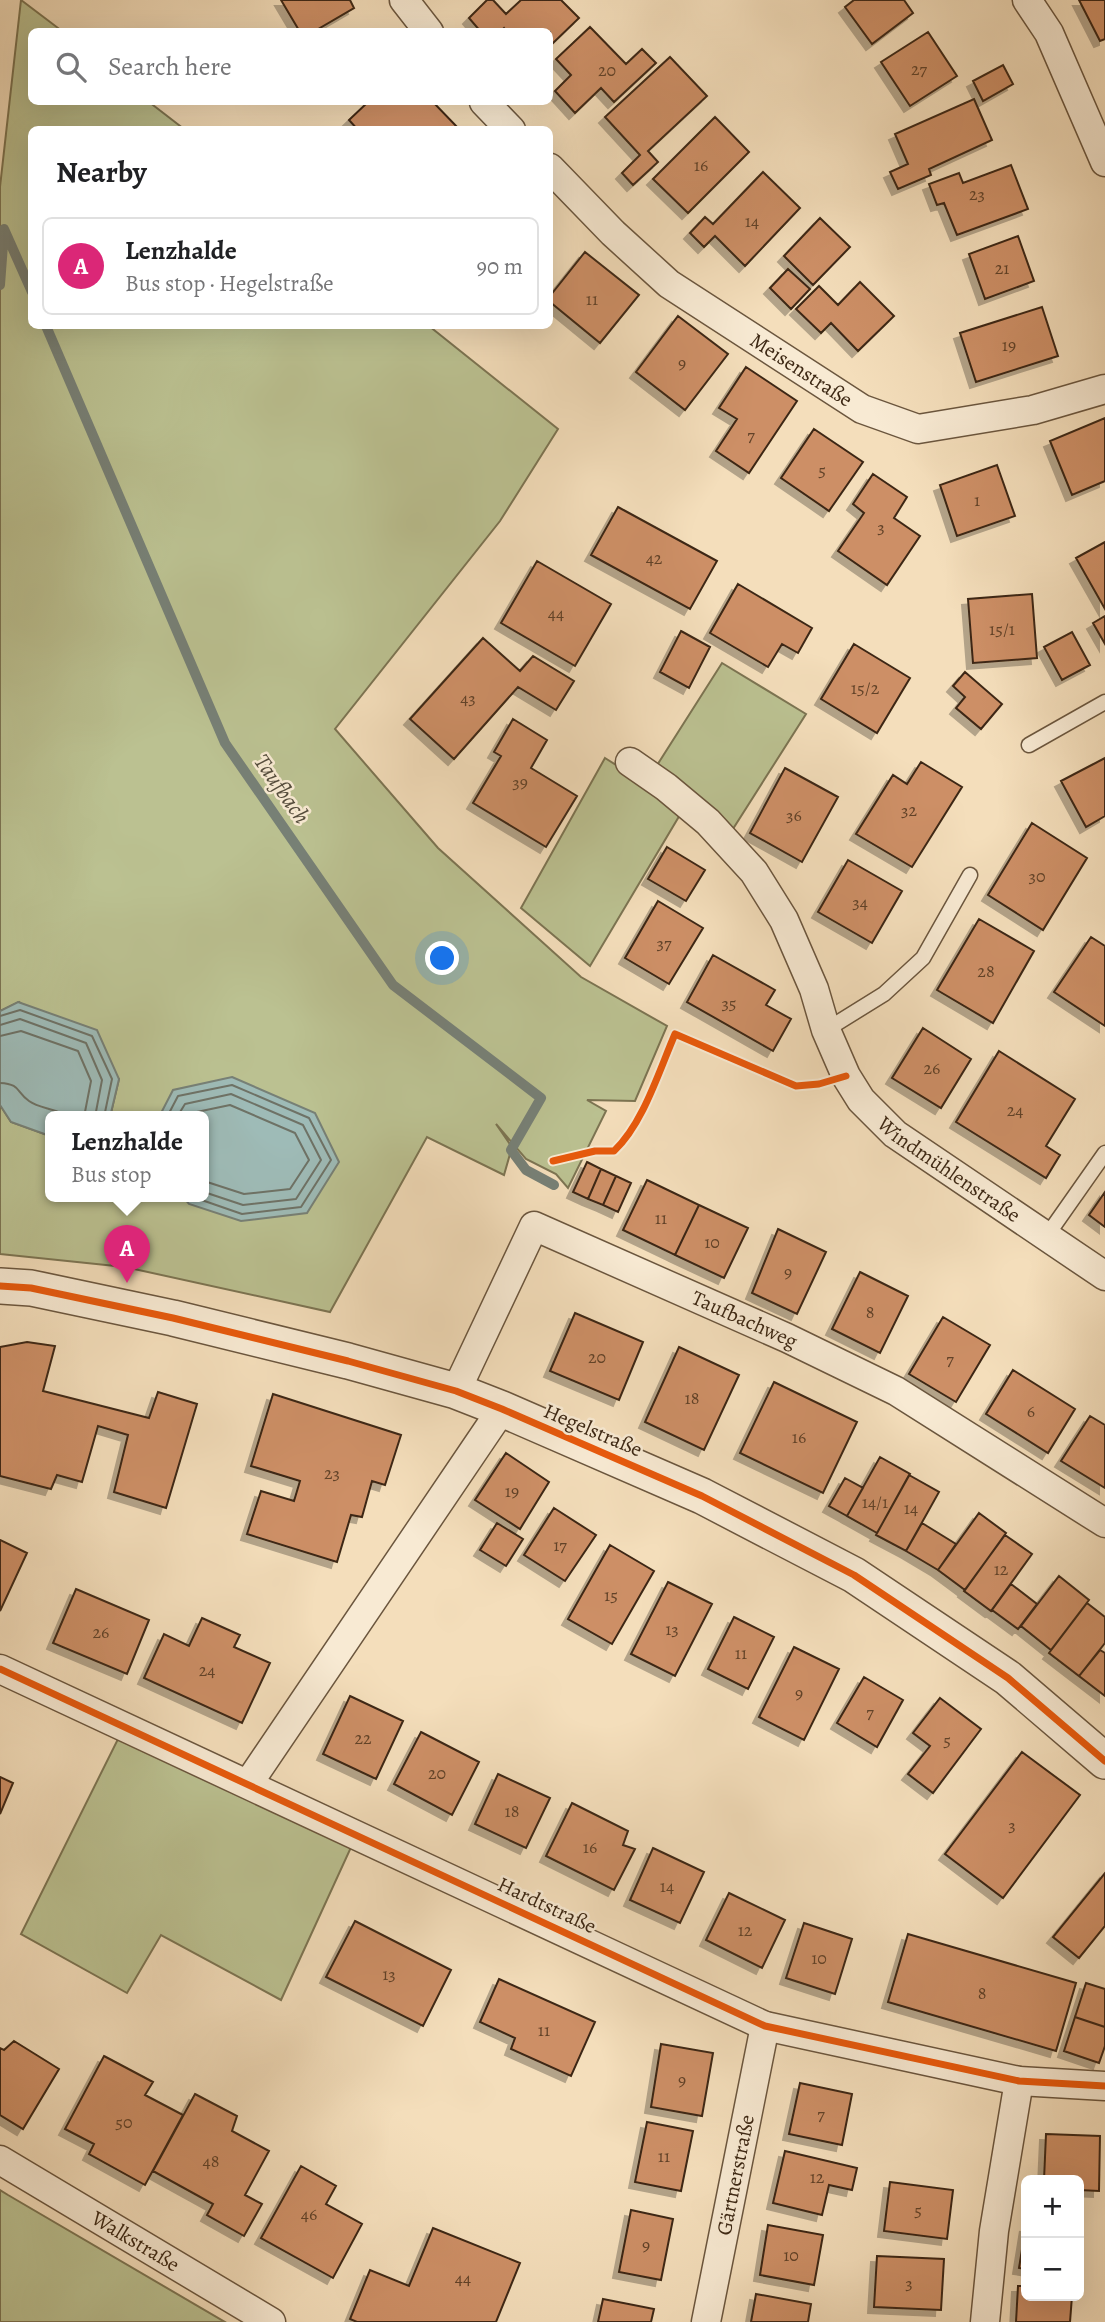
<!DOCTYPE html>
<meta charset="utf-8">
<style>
body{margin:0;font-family:Alegreya,serif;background:#f6f6f6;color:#202124}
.controls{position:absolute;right:21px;bottom:21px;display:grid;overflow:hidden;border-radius:10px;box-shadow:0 7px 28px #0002}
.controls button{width:63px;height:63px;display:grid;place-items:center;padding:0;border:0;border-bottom:2px solid #e0e0e0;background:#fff;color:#202124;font:35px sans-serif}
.you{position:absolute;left:443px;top:959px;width:24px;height:24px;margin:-18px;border:5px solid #fff;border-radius:50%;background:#1a73e8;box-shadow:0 0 0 10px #1a73e833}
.badge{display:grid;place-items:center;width:46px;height:46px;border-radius:50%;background:#db2777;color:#fff;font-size:23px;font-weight:700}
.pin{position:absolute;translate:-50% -58px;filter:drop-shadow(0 2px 4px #0008)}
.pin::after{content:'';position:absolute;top:37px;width:24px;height:21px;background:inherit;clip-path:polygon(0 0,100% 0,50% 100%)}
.popup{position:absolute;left:45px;top:1111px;width:164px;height:91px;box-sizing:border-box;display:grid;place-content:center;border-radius:10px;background:#fff;filter:drop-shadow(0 2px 5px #0005);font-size:23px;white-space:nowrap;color:#757577}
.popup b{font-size:26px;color:#202124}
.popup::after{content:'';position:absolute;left:50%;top:100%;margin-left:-14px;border:14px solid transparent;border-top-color:#fff}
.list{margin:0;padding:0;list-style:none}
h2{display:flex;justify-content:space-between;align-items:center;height:91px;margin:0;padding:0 28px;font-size:30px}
h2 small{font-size:23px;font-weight:400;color:#757577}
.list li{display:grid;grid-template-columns:46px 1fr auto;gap:21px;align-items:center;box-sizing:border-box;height:98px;margin:0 14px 14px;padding:0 14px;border:2px solid #e0e0e0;border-radius:10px}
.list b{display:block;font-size:26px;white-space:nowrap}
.list p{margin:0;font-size:23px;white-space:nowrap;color:#757577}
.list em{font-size:23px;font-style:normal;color:#757577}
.icon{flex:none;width:38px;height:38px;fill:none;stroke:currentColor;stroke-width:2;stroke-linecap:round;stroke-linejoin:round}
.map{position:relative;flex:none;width:1105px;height:2322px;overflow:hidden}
.search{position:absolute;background:#fff;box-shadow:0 7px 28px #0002;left:28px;top:28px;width:525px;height:77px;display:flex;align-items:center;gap:18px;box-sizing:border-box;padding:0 24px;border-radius:10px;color:#757577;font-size:26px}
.panel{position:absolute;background:#fff;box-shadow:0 7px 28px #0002;left:28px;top:126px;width:525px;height:203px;border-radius:10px}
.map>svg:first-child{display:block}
.green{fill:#bbc191;stroke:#7c7452;stroke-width:2}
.water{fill:#9ebbb7;stroke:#778076;stroke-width:2}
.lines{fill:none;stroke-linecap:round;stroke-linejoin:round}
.shore{stroke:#6e7266;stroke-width:2}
.stream{stroke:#778076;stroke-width:10}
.building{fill:#cd8f66;stroke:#3d2814;stroke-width:2;filter:url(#shadow)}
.service-casing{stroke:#6b563e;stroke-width:17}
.minor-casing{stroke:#6b563e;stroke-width:31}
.tertiary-casing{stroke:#6b563e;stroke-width:38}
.service{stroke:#f8ead3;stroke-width:14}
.minor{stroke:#f8ead3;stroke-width:28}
.tertiary{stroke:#f8ead3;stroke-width:35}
.cycleway-casing{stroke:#f8ead3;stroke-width:11}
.cycleway{stroke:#e8590c;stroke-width:7}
.labels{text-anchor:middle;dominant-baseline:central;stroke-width:5;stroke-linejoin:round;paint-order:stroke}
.number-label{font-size:18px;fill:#614228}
.street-label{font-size:21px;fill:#3d2814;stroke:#f8ead3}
.water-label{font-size:23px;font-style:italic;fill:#554d3d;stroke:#f8ead3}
</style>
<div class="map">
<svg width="1105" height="2322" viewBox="0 0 1105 2322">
<defs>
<filter id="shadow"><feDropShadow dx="-6" dy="6" stdDeviation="0" flood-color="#0004"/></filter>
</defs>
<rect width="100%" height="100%" fill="#f4debb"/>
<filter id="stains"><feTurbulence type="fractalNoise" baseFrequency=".00286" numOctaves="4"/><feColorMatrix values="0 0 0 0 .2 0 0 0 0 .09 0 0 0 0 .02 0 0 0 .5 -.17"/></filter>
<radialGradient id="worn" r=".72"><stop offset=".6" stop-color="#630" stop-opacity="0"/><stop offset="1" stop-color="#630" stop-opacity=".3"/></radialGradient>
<path class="green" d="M 21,0 L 62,31 L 32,32 L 32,102 L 149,102 L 184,129 L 32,130 L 32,326 L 429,326 L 558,429 L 500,521 L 335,729 L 438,848 L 581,977 L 667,1026 L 635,1101 L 587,1100 L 606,1111 L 568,1188 L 556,1174 L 526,1159 L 496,1124 L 512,1147 L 504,1175 L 427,1137 L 330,1312 L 125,1267 L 0,1254 L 0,1105 L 11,1122 L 50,1136 L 50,1197 L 204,1197 L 204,1117 L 110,1117 L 119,1079 L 19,1002 L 0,1011 L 0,187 Z
M 722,663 L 806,714 L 731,832 L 654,770 Z
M 605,758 L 684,808 L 590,966 L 521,908 Z
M 121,1733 L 353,1843 L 281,2000 L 161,1935 L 127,1993 L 21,1934 Z
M 0,2190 L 8,2195 L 225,2322 L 0,2322 Z"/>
<path class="water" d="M 18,1002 L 97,1030 L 119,1079 L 110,1117 L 50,1117 L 50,1136 L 11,1122 L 0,1105 L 0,1011 Z
M 232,1077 L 315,1113 L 339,1162 L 307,1213 L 241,1221 L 189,1204 L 183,1197 L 204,1197 L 204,1117 L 159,1117 L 173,1090 Z"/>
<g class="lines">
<path class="shore" d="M 0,1016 L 20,1010 L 92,1036 L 112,1079 L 104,1117
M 0,1025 L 20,1019 L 86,1043 L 102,1080 L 95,1117
M 0,1036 L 21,1031 L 78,1051 L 91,1081 L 84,1117
M 0,1083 C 21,1084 16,1092 29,1101 C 40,1109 56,1108 68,1117
M 167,1117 L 178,1096 L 232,1085 L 309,1118 L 331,1160 L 301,1207 L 242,1214 L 193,1197
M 177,1117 L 185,1104 L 231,1094 L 303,1125 L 321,1160 L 296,1199 L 243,1205 L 204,1192
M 189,1117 L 192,1113 L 230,1105 L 295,1133 L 309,1160 L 290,1189 L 244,1194 L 204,1181"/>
<path class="stream" d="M 4,229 L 32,292
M 0,285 L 4,231
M 46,326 L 225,743 L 393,985 L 541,1098 L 511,1150 L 526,1170 L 554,1185"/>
</g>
<path class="building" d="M 281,0 L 350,0 L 354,8 L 313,32 L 300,32 Z
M 487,0 L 493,0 L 506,14 L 521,0 L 561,0 L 579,18 L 550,46 L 550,32 L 507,32 L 504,28 L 500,32 L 481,32 L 469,18 Z
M 854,0 L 904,0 L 913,13 L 872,44 L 845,7 Z
M 1079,0 L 1105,0 L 1105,39 L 1100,41 Z
M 590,27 L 626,64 L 642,49 L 656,63 L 614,102 L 601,88 L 575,113 L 555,91 L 571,75 L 556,59 Z
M 928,32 L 957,76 L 910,106 L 881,62 Z
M 670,57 L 707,96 L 648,151 L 658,162 L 633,185 L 622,173 L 640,155 L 605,117 Z
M 1003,65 L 1013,84 L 983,101 L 973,81 Z
M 974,99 L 992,140 L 929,169 L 931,175 L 898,189 L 890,172 L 908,164 L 895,134 Z
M 368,102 L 433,102 L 460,130 L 358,130 L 349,120 Z
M 715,117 L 749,152 L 688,213 L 653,179 Z
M 1011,165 L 1028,209 L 957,235 L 944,203 L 937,205 L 929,184 L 959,173 L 963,183 Z
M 763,172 L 800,208 L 745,266 L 715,236 L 704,247 L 690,233 L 705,217 L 713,224 Z
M 820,218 L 850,247 L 813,285 L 784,256 Z
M 1018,236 L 1034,281 L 985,299 L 969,254 Z
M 585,252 L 639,295 L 600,343 L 550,302 L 550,296 Z
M 788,269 L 810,289 L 791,309 L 770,288 Z
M 860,282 L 894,316 L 858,351 L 831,323 L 821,333 L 796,309 L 819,286 L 838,305 Z
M 1042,307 L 1058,356 L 976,382 L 960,333 Z
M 678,316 L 728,354 L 685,410 L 636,372 Z
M 746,367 L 797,401 L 749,473 L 716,451 L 737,419 L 719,408 Z
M 1105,418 L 1105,481 L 1072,495 L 1050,441 Z
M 814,429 L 863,462 L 829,511 L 781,478 Z
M 997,465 L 1015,516 L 957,536 L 940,485 Z
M 873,474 L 907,497 L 894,518 L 920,536 L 887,585 L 838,551 L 864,513 L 853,504 Z
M 618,507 L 717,561 L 690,609 L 591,555 Z
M 1105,542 L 1105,609 L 1076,558 Z
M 537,561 L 611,604 L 575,666 L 501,623 Z
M 738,584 L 812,628 L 798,653 L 782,644 L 768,667 L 710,633 Z
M 1032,594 L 1037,658 L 973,663 L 968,599 Z
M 1105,616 L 1105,644 L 1093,623 Z
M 681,631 L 710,647 L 689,688 L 660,672 Z
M 1072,632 L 1090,665 L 1062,680 L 1044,647 Z
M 483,638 L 520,671 L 533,656 L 574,681 L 556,710 L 518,687 L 454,759 L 410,719 Z
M 854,644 L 910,678 L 877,733 L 821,699 Z
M 965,672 L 1002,704 L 981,729 L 956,708 L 965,697 L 953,686 Z
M 513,719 L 547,740 L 531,768 L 577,796 L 546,847 L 473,803 L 501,756 L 494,752 Z
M 1105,758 L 1105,816 L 1086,827 L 1061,781 Z
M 921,762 L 962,787 L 912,867 L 856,834 L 893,775 L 907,784 Z
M 785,768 L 838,797 L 802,862 L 750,833 Z
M 1032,823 L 1087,858 L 1043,930 L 988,895 Z
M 667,847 L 705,870 L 686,901 L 648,879 Z
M 848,860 L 902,891 L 872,943 L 818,912 Z
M 658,901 L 703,928 L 669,984 L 625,958 Z
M 979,919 L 1034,951 L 993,1023 L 937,990 Z
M 1091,937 L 1105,946 L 1105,1026 L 1054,992 Z
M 713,955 L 775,990 L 766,1005 L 791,1019 L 773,1051 L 687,1002 Z
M 923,1028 L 971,1059 L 941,1108 L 892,1078 Z
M 999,1051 L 1075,1099 L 1046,1146 L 1060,1155 L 1046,1178 L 956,1122 Z
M 587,1162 L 601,1169 L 588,1199 L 573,1192 Z
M 601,1169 L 616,1176 L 603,1205 L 588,1199 Z
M 616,1176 L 631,1183 L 618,1212 L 603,1205 Z
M 647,1180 L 699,1205 L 675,1255 L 623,1230 Z
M 1105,1192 L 1105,1227 L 1089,1215 Z
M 699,1205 L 748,1228 L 724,1278 L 675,1255 Z
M 778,1229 L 826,1252 L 797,1314 L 752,1293 Z
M 860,1272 L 908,1296 L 880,1353 L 832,1329 Z
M 575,1313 L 643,1342 L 619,1400 L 550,1371 Z
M 943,1317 L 990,1345 L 956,1402 L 909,1374 Z
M 27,1342 L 55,1346 L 43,1391 L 149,1418 L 158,1392 L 197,1404 L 166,1508 L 114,1492 L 128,1435 L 98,1426 L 82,1482 L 57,1475 L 51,1489 L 0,1476 L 0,1347 Z
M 679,1347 L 739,1375 L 704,1450 L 645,1422 Z
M 1013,1370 L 1075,1409 L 1048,1453 L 986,1414 Z
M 774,1382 L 857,1422 L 823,1493 L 740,1453 Z
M 273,1394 L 401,1435 L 385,1485 L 372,1481 L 362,1517 L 351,1515 L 337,1562 L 247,1534 L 261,1491 L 294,1501 L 300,1481 L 251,1466 Z
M 1090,1416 L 1105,1425 L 1105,1488 L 1061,1461 Z
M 506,1453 L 549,1482 L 520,1529 L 475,1500 Z
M 880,1457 L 910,1474 L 877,1533 L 847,1516 Z
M 909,1475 L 939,1492 L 906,1551 L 876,1535 Z
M 845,1478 L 863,1488 L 847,1516 L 829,1506 Z
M 554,1508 L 596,1535 L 565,1581 L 524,1555 Z
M 979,1513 L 1006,1533 L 965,1590 L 938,1570 Z
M 497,1523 L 523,1539 L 506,1566 L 480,1550 Z
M 922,1523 L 956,1544 L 938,1570 L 906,1551 Z
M 1005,1535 L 1032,1554 L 991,1611 L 964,1591 Z
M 0,1540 L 27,1553 L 0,1611 Z
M 610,1545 L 654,1571 L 612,1644 L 568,1619 Z
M 1059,1576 L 1089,1600 L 1051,1650 L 1021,1626 Z
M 668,1582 L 712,1604 L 675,1676 L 631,1654 Z
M 1011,1584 L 1037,1604 L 1018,1629 L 992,1610 Z
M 76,1589 L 149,1620 L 127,1674 L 53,1643 Z
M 1087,1603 L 1105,1617 L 1105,1643 L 1079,1676 L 1049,1653 Z
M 734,1617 L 774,1637 L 748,1689 L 708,1669 Z
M 202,1618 L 240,1635 L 234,1647 L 270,1663 L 242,1723 L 144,1678 L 164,1634 L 189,1646 Z
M 794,1647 L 839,1669 L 804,1740 L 759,1717 Z
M 1100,1650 L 1105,1653 L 1105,1696 L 1079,1676 Z
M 864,1677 L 903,1700 L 877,1747 L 837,1723 Z
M 350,1696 L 403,1721 L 376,1779 L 323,1754 Z
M 940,1698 L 981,1729 L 933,1793 L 908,1774 L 930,1746 L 913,1733 Z
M 421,1732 L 479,1762 L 452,1815 L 394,1784 Z
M 1022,1752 L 1080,1795 L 1003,1898 L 945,1854 Z
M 498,1774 L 550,1798 L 526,1848 L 475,1824 Z
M 0,1777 L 13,1783 L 0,1814 Z
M 572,1803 L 628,1831 L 623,1845 L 635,1849 L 614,1890 L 546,1856 Z
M 653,1848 L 704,1872 L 680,1923 L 630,1900 Z
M 1105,1873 L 1105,1926 L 1079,1958 L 1053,1937 Z
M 729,1893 L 785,1920 L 762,1968 L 706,1940 Z
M 355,1921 L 451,1970 L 423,2026 L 326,1977 Z
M 804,1923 L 852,1939 L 835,1994 L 786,1978 Z
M 908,1934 L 1076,1983 L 1056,2051 L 888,2002 Z
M 499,1979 L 595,2022 L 571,2076 L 511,2049 L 515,2038 L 480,2022 Z
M 1086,1983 L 1105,1989 L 1105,2027 L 1075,2017 Z
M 1075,2017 L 1105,2027 L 1105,2046 L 1099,2063 L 1064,2051 Z
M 14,2041 L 59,2069 L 23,2129 L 0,2115 L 0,2048 L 4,2050 Z
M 661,2044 L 713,2053 L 702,2116 L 651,2107 Z
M 104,2056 L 153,2082 L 145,2095 L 183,2115 L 145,2185 L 89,2154 L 94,2144 L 65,2129 Z
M 800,2083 L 852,2094 L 842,2145 L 789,2134 Z
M 195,2094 L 237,2116 L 232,2131 L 269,2151 L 245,2195 L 262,2204 L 244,2236 L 207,2215 L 213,2204 L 153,2171 Z
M 647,2122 L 693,2131 L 681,2191 L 635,2182 Z
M 1046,2134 L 1100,2136 L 1099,2191 L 1079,2190 L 1079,2180 L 1044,2180 Z
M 785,2151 L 857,2168 L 852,2190 L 829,2185 L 822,2215 L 773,2203 Z
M 301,2166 L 336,2186 L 326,2204 L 362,2224 L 333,2278 L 261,2238 Z
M 890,2182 L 953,2190 L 947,2239 L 884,2231 Z
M 631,2210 L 673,2219 L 661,2280 L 619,2272 Z
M 768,2225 L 823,2235 L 814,2285 L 760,2275 Z
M 1026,2225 L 1026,2269 L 1019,2268 Z
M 433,2228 L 520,2263 L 496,2322 L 357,2322 L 350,2319 L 370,2270 L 409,2286 Z
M 877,2256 L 944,2259 L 941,2310 L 874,2307 Z
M 1018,2286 L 1026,2286 L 1026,2296 L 1072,2296 L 1070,2322 L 1016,2322 Z
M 756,2294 L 811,2304 L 808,2322 L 751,2322 Z
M 603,2299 L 654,2309 L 651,2322 L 598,2322 Z"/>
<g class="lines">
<defs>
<path id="service" d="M 1029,745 L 1105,702
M 826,1030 L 884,994 L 923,958 L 970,875
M 1046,1237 L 1105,1153"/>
<g id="minor">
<path d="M 404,0 L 429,32"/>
<path d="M 1027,0 L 1049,33 L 1105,162"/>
<path d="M 484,102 L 511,130"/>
<path id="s1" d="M 550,168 L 613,233 L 669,284 L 862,409 L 918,429 L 1033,410 L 1105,389"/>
<path id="s2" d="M 630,762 L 666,787 L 708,822 L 754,872 L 784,920 L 814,989 L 826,1030 L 846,1076 L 861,1100 L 895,1134 L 1105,1276"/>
<path id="s3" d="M 456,1391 L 534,1226 L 787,1338 L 896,1391 L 1105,1523"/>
<path d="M 0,1669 L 765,2026 L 1019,2081 L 1105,2086"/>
<path d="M 248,1784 L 502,1409"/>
<path id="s4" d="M 0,2160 L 271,2322"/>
<path id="s5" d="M 706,2322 L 765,2026"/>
<path d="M 985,2322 L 994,2231 L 1019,2081"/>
</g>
<path id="tertiary" d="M 0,1286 L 31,1288 L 173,1318 L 348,1361 L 456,1391 L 502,1409 L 702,1496 L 854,1575 L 1008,1678 L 1105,1761"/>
</defs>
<use href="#service" class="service-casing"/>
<use href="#minor" class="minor-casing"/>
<use href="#tertiary" class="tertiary-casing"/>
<use href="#service" class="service"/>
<use href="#minor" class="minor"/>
<use href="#tertiary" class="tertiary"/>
<defs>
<path id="cycleway" d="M 553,1161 L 595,1151 L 614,1151 C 643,1124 659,1071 675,1034 L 796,1086 L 819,1084 L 846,1076
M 0,1286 L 31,1288 L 173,1318 L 348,1361 L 456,1391 L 502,1409 L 702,1496 L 854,1575 L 1008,1678 L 1105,1761
M 0,1669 L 765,2026 L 1019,2081 L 1105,2086"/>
</defs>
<use href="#cycleway" class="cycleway-casing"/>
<use href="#cycleway" class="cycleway"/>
</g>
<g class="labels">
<g class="number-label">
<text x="919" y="69">27</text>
<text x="607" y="70">20</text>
<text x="701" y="165">16</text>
<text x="977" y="194">23</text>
<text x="752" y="221">14</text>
<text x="1002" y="268">21</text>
<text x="592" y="299">11</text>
<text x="1009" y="345">19</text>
<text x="682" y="363">9</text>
<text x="751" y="435">7</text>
<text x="822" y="470">5</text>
<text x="977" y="500">1</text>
<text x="881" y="527">3</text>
<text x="654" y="558">42</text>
<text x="556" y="613">44</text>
<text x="1002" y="629">15/1</text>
<text x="865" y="688">15/2</text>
<text x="468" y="698">43</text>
<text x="520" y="782">39</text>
<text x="909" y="810">32</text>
<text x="794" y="815">36</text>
<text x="1037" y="876">30</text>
<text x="860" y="902">34</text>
<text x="664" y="943">37</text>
<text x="986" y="971">28</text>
<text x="729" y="1003">35</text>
<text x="932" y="1068">26</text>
<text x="1015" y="1110">24</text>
<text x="661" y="1218">11</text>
<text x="712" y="1242">10</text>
<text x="788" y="1272">9</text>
<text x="870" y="1312">8</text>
<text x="597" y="1357">20</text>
<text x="950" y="1359">7</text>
<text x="692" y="1398">18</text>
<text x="1031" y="1411">6</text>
<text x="799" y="1437">16</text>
<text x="332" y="1473">23</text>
<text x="512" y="1491">19</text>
<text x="875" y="1502">14/1</text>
<text x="911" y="1508">14</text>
<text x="560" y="1545">17</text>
<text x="1001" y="1569">12</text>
<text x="611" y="1595">15</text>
<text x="672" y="1629">13</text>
<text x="101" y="1632">26</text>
<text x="741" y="1653">11</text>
<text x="207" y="1670">24</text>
<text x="799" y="1693">9</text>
<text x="870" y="1712">7</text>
<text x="363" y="1738">22</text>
<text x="947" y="1740">5</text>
<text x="437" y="1773">20</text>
<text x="512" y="1811">18</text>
<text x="1012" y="1825">3</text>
<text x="590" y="1847">16</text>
<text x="667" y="1886">14</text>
<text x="745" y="1930">12</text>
<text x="819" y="1958">10</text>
<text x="389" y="1974">13</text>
<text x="982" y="1993">8</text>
<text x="544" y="2030">11</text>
<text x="682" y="2080">9</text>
<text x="821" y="2114">7</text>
<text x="124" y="2122">50</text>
<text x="664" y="2156">11</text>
<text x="211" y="2161">48</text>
<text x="817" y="2177">12</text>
<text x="918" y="2210">5</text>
<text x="309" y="2214">46</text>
<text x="646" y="2245">9</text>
<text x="791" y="2255">10</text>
<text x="463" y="2278">44</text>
<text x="909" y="2283">3</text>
</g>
<g class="street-label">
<text stroke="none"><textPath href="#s1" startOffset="324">Meisenstraße</textPath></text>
<text stroke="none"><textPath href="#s2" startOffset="532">Windmühlenstraße</textPath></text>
<text stroke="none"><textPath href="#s3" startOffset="413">Taufbachweg</textPath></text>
<text transform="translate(593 1430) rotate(23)">Hegelstraße</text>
<text transform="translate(547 1905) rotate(25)">Hardtstraße</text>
<text stroke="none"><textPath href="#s5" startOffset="150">Gärtnerstraße</textPath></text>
<text stroke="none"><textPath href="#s4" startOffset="158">Walkstraße</textPath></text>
</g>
<g class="water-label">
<text transform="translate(282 789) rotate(55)">Taufbach</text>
</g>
</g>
<rect width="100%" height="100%" filter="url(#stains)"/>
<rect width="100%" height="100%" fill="url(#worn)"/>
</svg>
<div class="controls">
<button>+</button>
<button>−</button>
</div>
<div class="you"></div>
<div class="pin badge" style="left:127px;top:1283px">A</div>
<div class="popup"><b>Lenzhalde</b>Bus stop</div>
<div class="search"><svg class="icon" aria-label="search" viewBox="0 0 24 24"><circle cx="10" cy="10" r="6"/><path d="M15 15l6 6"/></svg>Search here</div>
<section class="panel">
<h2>Nearby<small></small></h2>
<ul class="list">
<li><span class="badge">A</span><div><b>Lenzhalde</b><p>Bus stop · Hegelstraße</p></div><em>90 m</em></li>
</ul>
</section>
</div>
